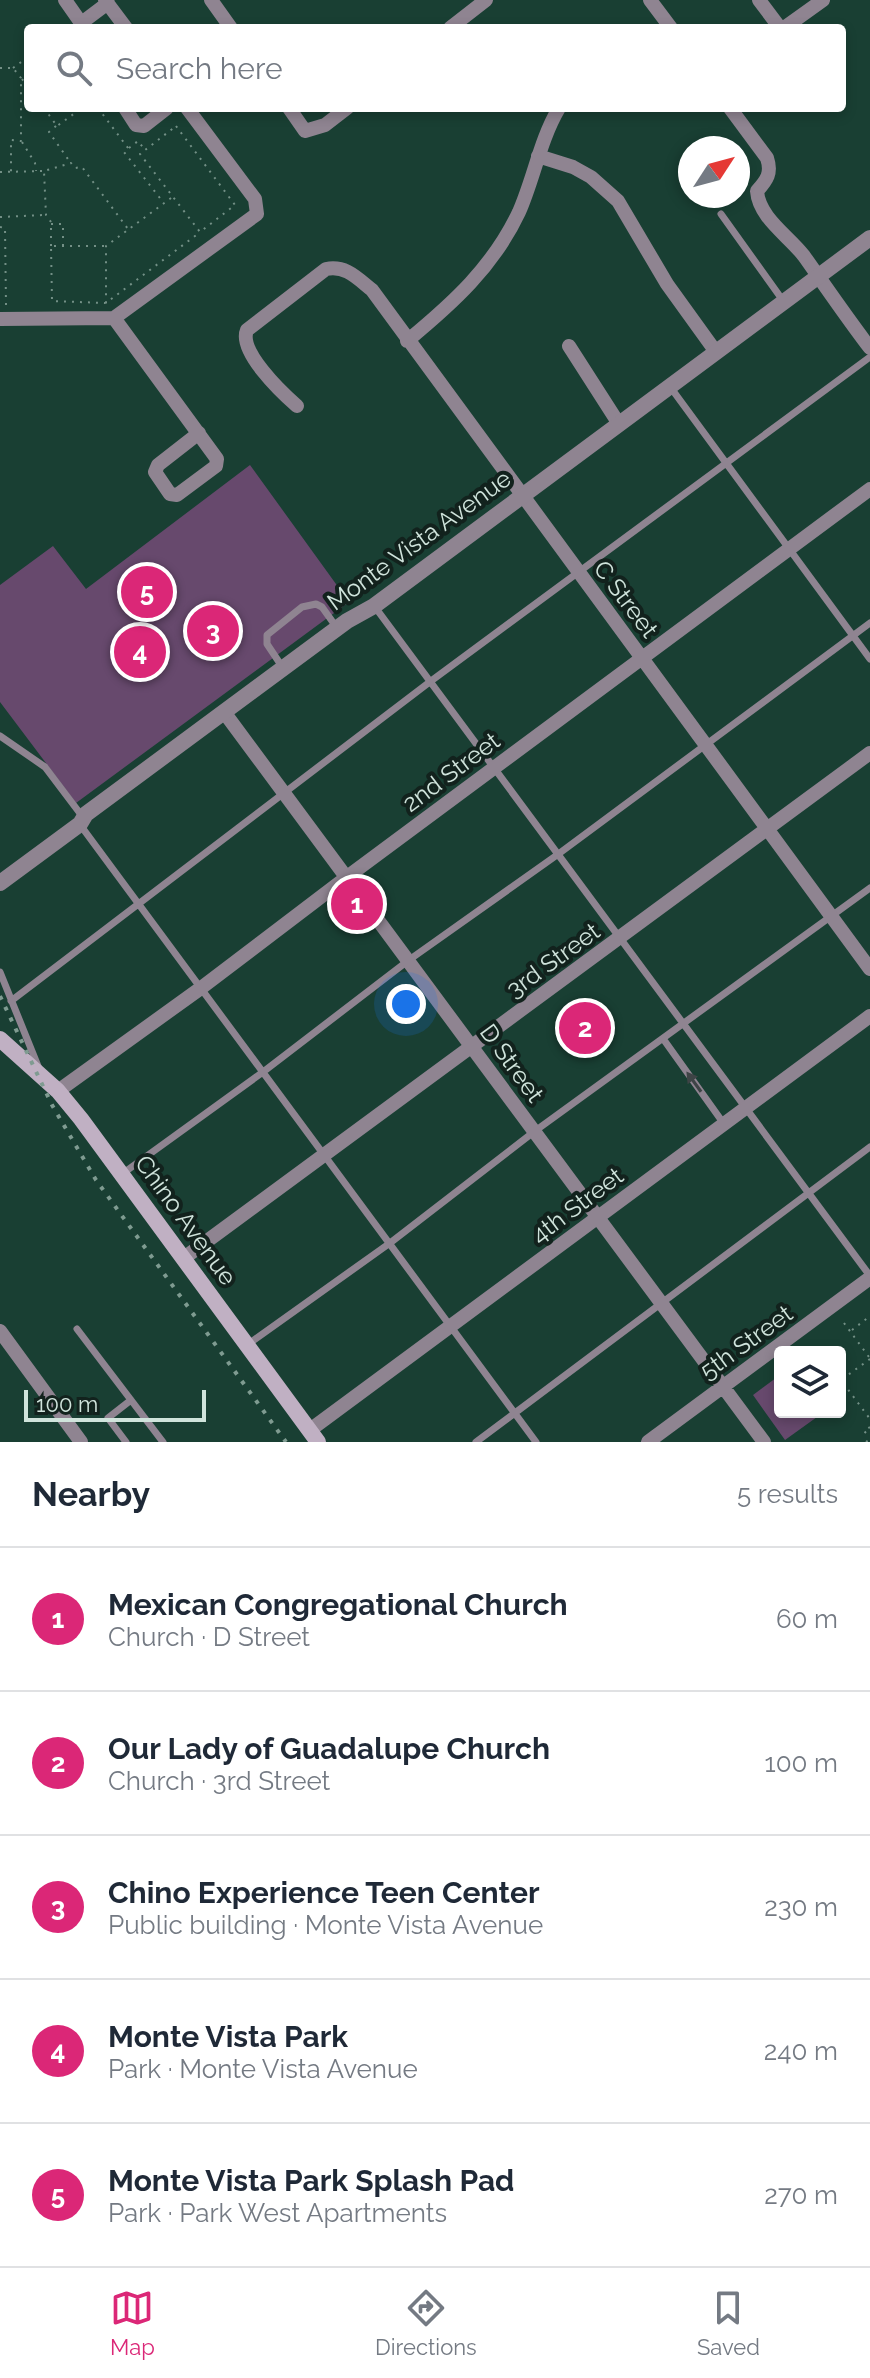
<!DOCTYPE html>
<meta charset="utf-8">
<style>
body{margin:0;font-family:Raleway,sans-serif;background:#f6f6f7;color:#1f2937}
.controls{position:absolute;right:24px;bottom:24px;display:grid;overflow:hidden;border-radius:8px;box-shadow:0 4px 12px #0003}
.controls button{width:72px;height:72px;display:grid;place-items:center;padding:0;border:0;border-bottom:2px solid #e0e1e3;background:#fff;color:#1f2937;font:40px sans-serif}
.compass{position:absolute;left:678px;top:136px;width:72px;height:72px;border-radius:50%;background:#fff;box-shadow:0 4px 12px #0003;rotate:54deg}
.scale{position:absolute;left:24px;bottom:20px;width:182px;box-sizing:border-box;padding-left:8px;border:4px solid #d0e4dc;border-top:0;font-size:22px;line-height:28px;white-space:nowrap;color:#d0e4dc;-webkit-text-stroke:6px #12221d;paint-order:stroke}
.you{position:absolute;left:406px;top:1004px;width:28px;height:28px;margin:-20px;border:6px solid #fff;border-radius:50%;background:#1a73e8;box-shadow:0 0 0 12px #1a73e833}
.badge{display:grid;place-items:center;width:52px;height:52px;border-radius:50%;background:#db2777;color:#fff;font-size:26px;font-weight:700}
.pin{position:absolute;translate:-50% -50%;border:4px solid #fff;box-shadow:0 2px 8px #0006}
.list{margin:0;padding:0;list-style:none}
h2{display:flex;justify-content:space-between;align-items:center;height:104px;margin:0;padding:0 32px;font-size:34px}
h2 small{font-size:26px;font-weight:400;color:#747a83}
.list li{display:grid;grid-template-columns:52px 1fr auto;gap:24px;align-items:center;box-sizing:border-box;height:144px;padding:0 32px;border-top:2px solid #e0e1e3}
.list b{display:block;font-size:30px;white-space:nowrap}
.list p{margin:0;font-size:26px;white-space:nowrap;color:#747a83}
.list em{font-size:26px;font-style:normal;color:#747a83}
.icon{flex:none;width:44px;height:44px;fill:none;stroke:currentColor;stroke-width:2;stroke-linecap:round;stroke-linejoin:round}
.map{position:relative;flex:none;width:870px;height:1442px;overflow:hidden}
.search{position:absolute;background:#fff;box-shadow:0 4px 12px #0003;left:24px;right:24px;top:24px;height:88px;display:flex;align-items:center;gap:20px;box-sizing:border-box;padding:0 28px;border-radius:8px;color:#747a83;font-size:30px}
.sheet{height:824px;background:#fff}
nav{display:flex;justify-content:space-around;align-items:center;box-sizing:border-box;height:112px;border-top:2px solid #e0e1e3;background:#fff;font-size:22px;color:#747a83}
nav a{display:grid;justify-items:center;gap:4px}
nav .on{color:#db2777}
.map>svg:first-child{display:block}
.green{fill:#67496d}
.building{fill:#3b6053;stroke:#577e70;stroke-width:2}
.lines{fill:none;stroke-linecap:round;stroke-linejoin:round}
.path{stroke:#739086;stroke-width:2;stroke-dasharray:2 6;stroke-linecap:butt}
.service{stroke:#8f8491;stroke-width:7}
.minor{stroke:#8f8491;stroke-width:14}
.tertiary{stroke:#8f8491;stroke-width:16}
.secondary{stroke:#c0b0c3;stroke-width:16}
.rail{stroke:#7f9b91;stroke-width:4;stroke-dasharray:4 8;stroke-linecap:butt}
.oneway{fill:#3e4446}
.labels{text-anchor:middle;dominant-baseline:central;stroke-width:8;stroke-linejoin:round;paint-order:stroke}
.street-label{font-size:24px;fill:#d0e4dc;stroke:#12221d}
</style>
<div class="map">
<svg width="870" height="1442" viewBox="0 0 870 1442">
<rect width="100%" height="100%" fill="#193f33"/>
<path class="green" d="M 250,465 L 349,602 L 76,803 L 0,702 L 0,585 L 53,546 L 86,589 Z
M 780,1375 L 780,1412 L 824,1412 L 785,1440 L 753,1395 Z"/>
<path class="building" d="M 199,608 L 237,617 L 227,657 L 188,645 Z"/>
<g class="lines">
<path class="path" d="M 100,28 L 103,28
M 0,68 L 13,68 L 21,78 L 21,141 L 11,140 L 11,172
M 13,68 L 28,57
M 22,79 L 28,87
M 44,108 L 57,126 L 82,108
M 98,108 L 128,148 L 124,152 L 163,202
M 56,126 L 49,132 L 70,162
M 176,126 L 235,205 L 200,232 L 140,154 Z
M 22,142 L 35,163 L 36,171
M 129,148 L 138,141 L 145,150
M 0,172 L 43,171
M 171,198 L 106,246 L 106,303 L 199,233
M 0,217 L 44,215
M 51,224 L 63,224 L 63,245
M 0,227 L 5,228 L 6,305
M 51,246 L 51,222 L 46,215 L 44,171 L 71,163 L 75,168 L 82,167 L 128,229
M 104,246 L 51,246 L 52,301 L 105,303
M 844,1323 L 869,1357
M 852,1330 L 870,1316
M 870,1359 L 841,1380 L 870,1419
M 870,1427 L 864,1431 L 870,1437
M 866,1442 L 870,1439"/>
<path class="service" d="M 721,214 L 784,302
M 671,388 L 870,659
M 375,607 L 870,1276
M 283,668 L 267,644 L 267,635 L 302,607 L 316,604 L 322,607 L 337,628
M 0,736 L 45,767 L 82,816
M 81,826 L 536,1442
M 0,972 L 38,1066
M 11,1001 L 431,681 L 870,357
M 664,1040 L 724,1124
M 122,1174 L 263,1072 L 409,960 L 557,855 L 870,623
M 77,1329 L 131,1400
M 247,1345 L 390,1243 L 535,1131 L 870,888
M 126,1442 L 108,1418 L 131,1400 L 163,1442
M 476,1442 L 870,1147"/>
<path class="minor" d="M 65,0 L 79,20 L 84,21 L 108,3
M 105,0 L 126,28
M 211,0 L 231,28
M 650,0 L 671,28
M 759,0 L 780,28
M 450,28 L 486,0
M 784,28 L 823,0
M 125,108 L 136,125 L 144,126 L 167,108
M 289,108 L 305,131 L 325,125 L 347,108
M 730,108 L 767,158 C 772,173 767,180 757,191 C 759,218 789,236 804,256 C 826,287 847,318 870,348
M 538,156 L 573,167 L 591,177 L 618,201 L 667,284 L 716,352
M 114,318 L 217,459 L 216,466 L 177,495 L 170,494 L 155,472 L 158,465 L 199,433
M 0,319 L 114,318 L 257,214 L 255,199 L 187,108
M 407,341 C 453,303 493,267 519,212 C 534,178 540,140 559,108
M 569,346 L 619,424
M 297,406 C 281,392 238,351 247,330 L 326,269 C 346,265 357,278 372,290 L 870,969
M 224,712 L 764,1442
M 58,1091 L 201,988 L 347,877 L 870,489
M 184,1258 L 870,753
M 0,1331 L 81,1442
M 310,1430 L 870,1016
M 648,1442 L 870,1278"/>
<path class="tertiary" d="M 0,883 L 80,824 L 86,814 L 347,621 L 374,606 L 870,238"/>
<path class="secondary" d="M 0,1039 L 58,1091 L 81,1119 L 318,1442"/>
<path class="rail" d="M 0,996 L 52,1105 L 96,1180 L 286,1442"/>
</g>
<defs><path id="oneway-solid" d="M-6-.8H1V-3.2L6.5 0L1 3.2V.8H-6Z" transform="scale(2)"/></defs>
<use class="oneway" href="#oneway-solid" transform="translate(694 1082) rotate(-126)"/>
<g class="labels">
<g class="street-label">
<text transform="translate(419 540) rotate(-36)">Monte Vista Avenue</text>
<text transform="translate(626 599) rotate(53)">C Street</text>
<text transform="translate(451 772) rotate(-37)">2nd Street</text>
<text transform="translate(553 960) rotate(-36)">3rd Street</text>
<text transform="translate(512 1063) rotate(54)">D Street</text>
<text transform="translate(577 1205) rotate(-37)">4th Street</text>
<text transform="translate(186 1220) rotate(54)">Chino Avenue</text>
<text transform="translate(746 1342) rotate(-36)">5th Street</text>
</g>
</g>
</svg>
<div class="controls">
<button><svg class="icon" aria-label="layers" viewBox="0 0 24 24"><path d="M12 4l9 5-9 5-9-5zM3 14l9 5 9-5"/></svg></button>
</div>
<svg class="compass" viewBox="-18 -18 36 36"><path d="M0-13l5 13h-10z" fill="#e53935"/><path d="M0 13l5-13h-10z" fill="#747a83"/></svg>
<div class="scale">100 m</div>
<div class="you"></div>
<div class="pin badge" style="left:357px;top:904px">1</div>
<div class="pin badge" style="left:585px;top:1028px">2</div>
<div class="pin badge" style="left:213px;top:631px">3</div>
<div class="pin badge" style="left:140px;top:652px">4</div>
<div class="pin badge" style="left:147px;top:592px">5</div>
<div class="search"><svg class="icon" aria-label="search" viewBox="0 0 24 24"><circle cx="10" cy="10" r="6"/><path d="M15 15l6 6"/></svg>Search here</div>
</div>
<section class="sheet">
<h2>Nearby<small>5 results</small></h2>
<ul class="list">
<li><span class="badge">1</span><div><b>Mexican Congregational Church</b><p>Church · D Street</p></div><em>60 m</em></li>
<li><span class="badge">2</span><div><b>Our Lady of Guadalupe Church</b><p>Church · 3rd Street</p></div><em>100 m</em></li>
<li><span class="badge">3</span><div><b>Chino Experience Teen Center</b><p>Public building · Monte Vista Avenue</p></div><em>230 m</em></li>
<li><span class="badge">4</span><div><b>Monte Vista Park</b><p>Park · Monte Vista Avenue</p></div><em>240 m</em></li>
<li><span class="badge">5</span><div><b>Monte Vista Park Splash Pad</b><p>Park · Park West Apartments</p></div><em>270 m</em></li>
</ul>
</section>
<nav>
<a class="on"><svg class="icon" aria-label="map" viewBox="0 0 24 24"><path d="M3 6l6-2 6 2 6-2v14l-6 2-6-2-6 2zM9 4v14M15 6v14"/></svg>Map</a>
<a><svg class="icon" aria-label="directions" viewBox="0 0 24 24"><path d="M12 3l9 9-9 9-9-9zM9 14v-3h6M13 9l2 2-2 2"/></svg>Directions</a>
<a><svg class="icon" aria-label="saved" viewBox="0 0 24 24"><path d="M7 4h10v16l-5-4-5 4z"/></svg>Saved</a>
</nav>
